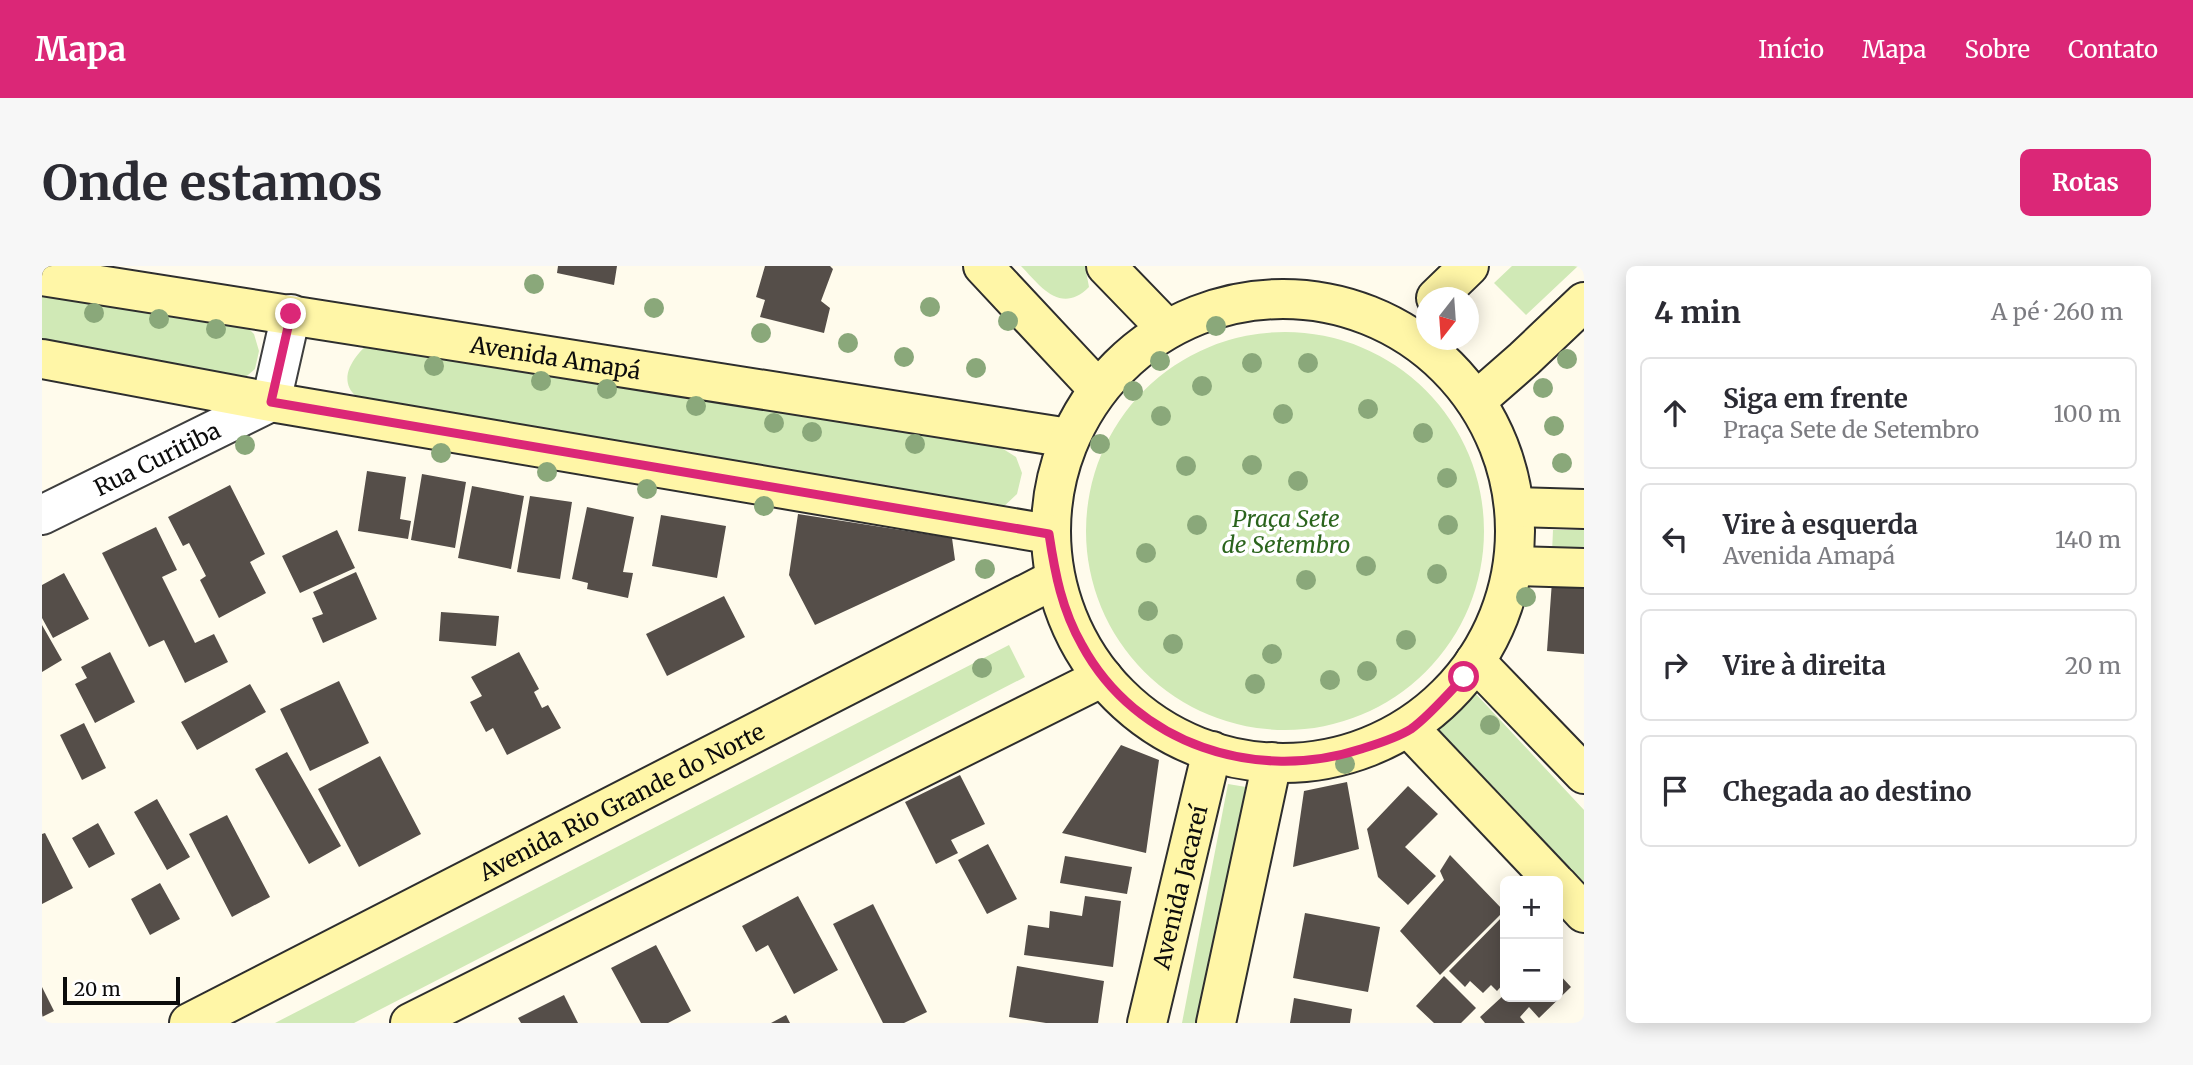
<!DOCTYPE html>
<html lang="pt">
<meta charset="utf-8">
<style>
body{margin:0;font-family:Merriweather,serif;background:#f7f7f7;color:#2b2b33}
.controls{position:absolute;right:21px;bottom:21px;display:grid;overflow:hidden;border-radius:10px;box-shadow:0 4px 18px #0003}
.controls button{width:63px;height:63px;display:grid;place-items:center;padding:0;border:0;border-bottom:2px solid #e1e1e2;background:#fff;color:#2b2b33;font:35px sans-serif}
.compass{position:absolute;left:1374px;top:21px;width:63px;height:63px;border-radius:50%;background:#fff;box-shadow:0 4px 18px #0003;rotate:197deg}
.scale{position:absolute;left:21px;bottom:18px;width:117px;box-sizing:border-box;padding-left:7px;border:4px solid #0c0c0c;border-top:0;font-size:19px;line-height:24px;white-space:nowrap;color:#0c0c0c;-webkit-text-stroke:5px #fff;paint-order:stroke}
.stop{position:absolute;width:21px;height:21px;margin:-16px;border:5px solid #db2777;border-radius:50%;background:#fff}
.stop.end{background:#db2777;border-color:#fff;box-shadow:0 2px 7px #0008}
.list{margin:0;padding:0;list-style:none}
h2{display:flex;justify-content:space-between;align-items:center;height:91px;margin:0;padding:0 28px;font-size:30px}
h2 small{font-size:23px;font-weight:400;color:#7c7c81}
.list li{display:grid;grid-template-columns:46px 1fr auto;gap:21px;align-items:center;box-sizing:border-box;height:112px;margin:0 14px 14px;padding:0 14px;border:2px solid #e1e1e2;border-radius:10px}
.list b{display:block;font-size:26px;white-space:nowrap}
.list p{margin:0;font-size:23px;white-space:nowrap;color:#7c7c81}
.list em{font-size:23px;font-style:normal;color:#7c7c81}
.icon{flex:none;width:38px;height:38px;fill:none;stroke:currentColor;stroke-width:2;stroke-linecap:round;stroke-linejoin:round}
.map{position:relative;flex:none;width:1542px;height:757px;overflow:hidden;border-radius:10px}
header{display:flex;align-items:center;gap:42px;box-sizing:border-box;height:98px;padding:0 35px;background:#db2777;color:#fff}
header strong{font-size:33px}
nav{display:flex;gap:38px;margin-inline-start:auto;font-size:24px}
.intro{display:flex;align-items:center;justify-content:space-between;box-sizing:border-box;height:168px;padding:0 42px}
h1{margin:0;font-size:49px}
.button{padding:18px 32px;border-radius:10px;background:#db2777;color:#fff;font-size:24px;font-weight:700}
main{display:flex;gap:42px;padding:0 42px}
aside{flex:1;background:#fff;border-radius:10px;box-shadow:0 4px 18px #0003}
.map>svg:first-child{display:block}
.green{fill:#d0e9b6}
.building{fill:#554e49}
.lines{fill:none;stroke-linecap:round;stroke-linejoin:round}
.street-casing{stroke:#3f3f3f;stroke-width:42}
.secondary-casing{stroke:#2e2e2e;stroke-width:42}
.street{stroke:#fff;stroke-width:38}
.secondary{stroke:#fff6a7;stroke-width:38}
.tree{fill:#8aa87a}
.route{stroke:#db2777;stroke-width:9}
.labels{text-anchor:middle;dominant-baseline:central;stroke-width:7;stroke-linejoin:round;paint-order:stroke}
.street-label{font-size:23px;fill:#0c0c0c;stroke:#fff}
.park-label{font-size:23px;font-style:italic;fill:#2b641d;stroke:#fff}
</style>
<header>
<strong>Mapa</strong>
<nav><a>Início</a><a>Mapa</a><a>Sobre</a><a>Contato</a></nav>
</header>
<div class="intro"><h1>Onde estamos</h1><a class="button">Rotas</a></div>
<main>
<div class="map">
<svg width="1542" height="757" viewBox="0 0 1542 757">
<rect width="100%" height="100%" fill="#fffbec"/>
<path class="green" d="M 979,0 L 1043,0 L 1047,21 C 1019,49 999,21 979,0 Z
M 1470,0 L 1536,0 L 1484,49 L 1452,17 Z
M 0,23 L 199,55 L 212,68 L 217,85 L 213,103 L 199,115 L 0,82 Z
M1044 265a199 199 0 1 1 398 0a199 199 0 1 1-398 0Z
M 331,74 L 958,181 L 974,191 L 980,207 L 975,228 L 959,243 L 335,139 C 329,136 320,134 314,130 C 293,112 315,86 331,74 Z
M 1511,264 L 1542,264 L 1542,287 L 1510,287 Z
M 967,379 L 983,411 L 312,757 L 233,757 Z
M 1434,428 L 1542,544 L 1542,620 L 1395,464 Z
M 1186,518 L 1204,521 L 1158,757 L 1140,757 Z"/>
<path class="building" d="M 516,0 L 575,0 L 572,19 L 515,7 Z
M 723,0 L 788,0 L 791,3 L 779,35 L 788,42 L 782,67 L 718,51 L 723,34 L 714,31 Z
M 325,205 L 364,211 L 358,253 L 369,255 L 366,273 L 316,265 Z
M 380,208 L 424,216 L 413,282 L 369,274 Z
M 188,219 L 223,288 L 208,296 L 224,327 L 177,352 L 158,314 L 164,310 L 147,277 L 141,280 L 126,251 Z
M 430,220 L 482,230 L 469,303 L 416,292 Z
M 488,230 L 530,236 L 518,313 L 475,306 Z
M 545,241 L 592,251 L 581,306 L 591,307 L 586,332 L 545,323 L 546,317 L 530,313 Z
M 756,248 L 910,272 L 913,294 L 773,359 L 747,309 Z
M 619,249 L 684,260 L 675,312 L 610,300 Z
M 114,261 L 135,304 L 120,311 L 153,377 L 172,368 L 186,396 L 143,417 L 122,374 L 107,381 L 60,287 Z
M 295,264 L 313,302 L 258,327 L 240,290 Z
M 314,306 L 335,353 L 281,377 L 270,352 L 281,348 L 271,326 Z
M 22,307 L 47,353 L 11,372 L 0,352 L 0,319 Z
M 1510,315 L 1542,318 L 1542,388 L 1505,385 Z
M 682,330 L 703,371 L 625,410 L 604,368 Z
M 399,346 L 457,350 L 454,380 L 397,375 Z
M 0,359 L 20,394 L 0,406 Z
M 68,386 L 93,436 L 53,457 L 33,418 L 45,412 L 39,401 Z
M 477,386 L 497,423 L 492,426 L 500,442 L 506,439 L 519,462 L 465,489 L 451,462 L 444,466 L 428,436 L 440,430 L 429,411 Z
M 297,415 L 327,477 L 268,505 L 238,443 Z
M 208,418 L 224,446 L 155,484 L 139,456 Z
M 42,457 L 64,502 L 40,514 L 18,469 Z
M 1079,479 L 1117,494 L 1104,587 L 1020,567 Z
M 245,486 L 299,580 L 267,598 L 213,503 Z
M 338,490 L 379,568 L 317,601 L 276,523 Z
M 918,509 L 943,558 L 909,574 L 916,587 L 894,598 L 863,536 Z
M 1305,516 L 1317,583 L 1251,601 L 1262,525 Z
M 1366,520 L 1396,548 L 1363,581 L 1394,610 L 1366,639 L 1336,611 L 1325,563 Z
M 115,533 L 148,591 L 125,604 L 92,546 Z
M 185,549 L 228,631 L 190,651 L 147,568 Z
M 56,557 L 73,588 L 47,602 L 30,572 Z
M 3,567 L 31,622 L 0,638 L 0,568 Z
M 946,578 L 975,633 L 945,648 L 916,594 Z
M 1408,589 L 1462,645 L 1398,709 L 1358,665 L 1402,614 L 1398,605 Z
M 1023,590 L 1090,601 L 1085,628 L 1018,617 Z
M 118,617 L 138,653 L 108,669 L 89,633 Z
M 756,630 L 796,704 L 752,728 L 726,679 L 714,686 L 700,660 Z
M 1043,630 L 1079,635 L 1071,701 L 982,689 L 986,659 L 1007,662 L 1008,645 L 1040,650 Z
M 831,638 L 885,746 L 862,757 L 841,757 L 791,658 Z
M 1263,647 L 1338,661 L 1326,726 L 1251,712 Z
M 1463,648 L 1463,716 L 1455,725 L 1449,719 L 1441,727 L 1428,715 L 1423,721 L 1407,705 Z
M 614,679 L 649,745 L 626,757 L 599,757 L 569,702 Z
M 975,700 L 1062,715 L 1056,757 L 1004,757 L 967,751 Z
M 1516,707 L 1529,721 L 1497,752 L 1487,741 L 1478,751 L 1483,757 L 1443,757 L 1438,751 L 1463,728 L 1463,731 L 1516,731 Z
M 1402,710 L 1434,742 L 1419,757 L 1392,757 L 1374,740 Z
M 0,721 L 12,745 L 0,751 Z
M 522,729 L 536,757 L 479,757 L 476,752 Z
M 1252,732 L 1310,743 L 1308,757 L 1248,757 Z
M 744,749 L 748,757 L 729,757 Z"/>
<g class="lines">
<defs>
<g id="street">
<path id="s1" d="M 0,249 L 229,136 L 249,48"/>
</g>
<g id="secondary">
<path d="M 941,0 L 1056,123"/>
<path d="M 1064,0 L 1125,63"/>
<path id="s2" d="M 0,10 L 1027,172"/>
<path d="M 1394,32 L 1427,0"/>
<circle cx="1241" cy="265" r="232"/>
<path d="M 0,93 L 229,136 L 1007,268"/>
<path d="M 1434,135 L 1482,93 L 1542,36"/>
<path d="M 1473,241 L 1542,243"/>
<path d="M 1471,300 L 1542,302"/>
<path d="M 1433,395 L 1542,508"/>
<path d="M 1368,463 L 1512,615"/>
<path d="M 1516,619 L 1542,647"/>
<path id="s3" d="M 147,757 L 1013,313"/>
<path d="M 368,757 L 1061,411"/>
<path id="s4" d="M 1105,757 L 1170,485"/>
<path d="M 1174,757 L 1230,496"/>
</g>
</defs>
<use href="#street" class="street-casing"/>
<use href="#secondary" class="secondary-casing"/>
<use href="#street" class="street"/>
<use href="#secondary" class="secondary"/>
</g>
<g class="tree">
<circle cx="492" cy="18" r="10"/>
<circle cx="888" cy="41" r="10"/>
<circle cx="612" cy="42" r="10"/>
<circle cx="52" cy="47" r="10"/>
<circle cx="117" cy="53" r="10"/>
<circle cx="966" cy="55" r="10"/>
<circle cx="1174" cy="60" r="10"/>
<circle cx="174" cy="63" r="10"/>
<circle cx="719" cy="67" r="10"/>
<circle cx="806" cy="77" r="10"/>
<circle cx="862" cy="91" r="10"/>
<circle cx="1525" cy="93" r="10"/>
<circle cx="1118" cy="95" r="10"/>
<circle cx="1210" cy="97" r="10"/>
<circle cx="1266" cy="97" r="10"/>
<circle cx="392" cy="100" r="10"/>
<circle cx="934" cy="102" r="10"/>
<circle cx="499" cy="115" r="10"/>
<circle cx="1160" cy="120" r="10"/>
<circle cx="1501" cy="122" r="10"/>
<circle cx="565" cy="123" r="10"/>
<circle cx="1091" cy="125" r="10"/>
<circle cx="654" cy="140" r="10"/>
<circle cx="1326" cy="143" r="10"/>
<circle cx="1241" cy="148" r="10"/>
<circle cx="1119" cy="150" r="10"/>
<circle cx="732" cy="157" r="10"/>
<circle cx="1512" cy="160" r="10"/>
<circle cx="770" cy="166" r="10"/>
<circle cx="1381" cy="167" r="10"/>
<circle cx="873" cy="178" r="10"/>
<circle cx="1058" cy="178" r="10"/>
<circle cx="203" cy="179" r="10"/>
<circle cx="399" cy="187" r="10"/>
<circle cx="1520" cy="197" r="10"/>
<circle cx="1210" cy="199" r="10"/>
<circle cx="1144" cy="200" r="10"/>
<circle cx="505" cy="206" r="10"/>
<circle cx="1405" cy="212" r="10"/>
<circle cx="1256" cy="215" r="10"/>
<circle cx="605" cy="223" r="10"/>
<circle cx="722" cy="240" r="10"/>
<circle cx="1155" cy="259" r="10"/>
<circle cx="1406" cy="259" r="10"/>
<circle cx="1104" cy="287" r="10"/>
<circle cx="1324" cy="300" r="10"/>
<circle cx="943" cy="303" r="10"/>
<circle cx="1395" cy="308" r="10"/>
<circle cx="1264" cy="314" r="10"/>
<circle cx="1484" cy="331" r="10"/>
<circle cx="1106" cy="345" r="10"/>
<circle cx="1364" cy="374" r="10"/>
<circle cx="1131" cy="378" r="10"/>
<circle cx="1230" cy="388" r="10"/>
<circle cx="940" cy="402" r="10"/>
<circle cx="1325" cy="405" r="10"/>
<circle cx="1288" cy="414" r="10"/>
<circle cx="1213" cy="418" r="10"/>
<circle cx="1448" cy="459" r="10"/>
<circle cx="1303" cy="498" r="10"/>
</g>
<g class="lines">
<path class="route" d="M 249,48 L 229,136 L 1007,268 C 1013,308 1020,344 1040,379 C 1094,479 1215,517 1319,483 C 1335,478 1355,472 1369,463 C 1385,452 1408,426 1422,411"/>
</g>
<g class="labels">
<g class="street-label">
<text stroke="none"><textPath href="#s2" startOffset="520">Avenida Amapá</textPath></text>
<text stroke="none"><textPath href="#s1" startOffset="128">Rua Curitiba</textPath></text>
<text stroke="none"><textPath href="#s3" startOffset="486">Avenida Rio Grande do Norte</textPath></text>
<text stroke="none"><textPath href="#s4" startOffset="140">Avenida Jacareí</textPath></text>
</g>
<g class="park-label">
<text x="1244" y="252">Praça Sete<tspan x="1244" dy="26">de Setembro</tspan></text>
</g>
</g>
</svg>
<div class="controls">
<button>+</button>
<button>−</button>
</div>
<svg class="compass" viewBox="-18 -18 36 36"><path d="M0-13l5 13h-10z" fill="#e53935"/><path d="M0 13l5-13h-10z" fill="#7c7c81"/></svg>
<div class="scale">20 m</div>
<div class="stop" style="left:1422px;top:411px"></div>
<div class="stop end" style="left:249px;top:48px"></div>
</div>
<aside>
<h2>4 min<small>A pé · 260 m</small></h2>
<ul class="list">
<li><svg class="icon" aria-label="ahead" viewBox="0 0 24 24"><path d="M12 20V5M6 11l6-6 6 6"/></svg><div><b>Siga em frente</b><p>Praça Sete de Setembro</p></div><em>100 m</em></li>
<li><svg class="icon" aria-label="left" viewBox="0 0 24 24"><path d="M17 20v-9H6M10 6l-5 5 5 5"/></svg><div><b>Vire à esquerda</b><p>Avenida Amapá</p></div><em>140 m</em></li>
<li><svg class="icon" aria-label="right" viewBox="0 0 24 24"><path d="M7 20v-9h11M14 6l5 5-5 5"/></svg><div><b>Vire à direita</b></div><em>20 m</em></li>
<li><svg class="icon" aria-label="arrive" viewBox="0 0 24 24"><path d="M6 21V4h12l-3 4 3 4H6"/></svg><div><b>Chegada ao destino</b></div></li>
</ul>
</aside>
</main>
